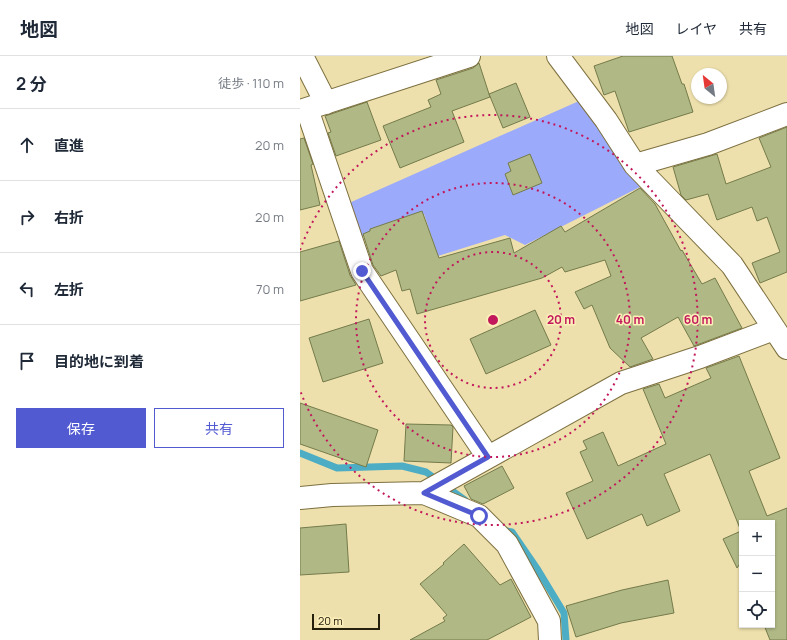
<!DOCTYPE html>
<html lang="ja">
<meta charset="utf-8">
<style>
body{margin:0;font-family:Manrope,"Noto Sans JP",sans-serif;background:#f2f2f3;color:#1f2937}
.controls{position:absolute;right:12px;bottom:12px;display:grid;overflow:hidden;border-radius:0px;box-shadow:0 1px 3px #0004}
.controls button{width:36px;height:36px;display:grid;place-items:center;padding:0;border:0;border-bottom:1px solid #e0e1e3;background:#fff;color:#1f2937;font:20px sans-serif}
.compass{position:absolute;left:391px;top:12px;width:36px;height:36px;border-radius:50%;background:#fff;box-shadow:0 1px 3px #0004;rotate:331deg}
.scale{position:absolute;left:12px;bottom:10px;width:68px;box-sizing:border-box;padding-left:4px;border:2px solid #25200c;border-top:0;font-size:11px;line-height:14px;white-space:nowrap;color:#25200c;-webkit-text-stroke:3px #fbeeb9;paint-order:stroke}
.stop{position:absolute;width:12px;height:12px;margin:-9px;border:3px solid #525ad1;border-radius:50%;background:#fff}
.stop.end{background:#525ad1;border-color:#fff;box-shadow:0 1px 4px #0008}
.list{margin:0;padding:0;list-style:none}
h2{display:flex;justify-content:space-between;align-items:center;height:52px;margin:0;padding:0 16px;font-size:17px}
h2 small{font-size:13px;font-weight:400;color:#747a83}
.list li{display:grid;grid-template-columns:26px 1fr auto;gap:12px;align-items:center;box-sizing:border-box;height:72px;padding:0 16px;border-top:1px solid #e0e1e3}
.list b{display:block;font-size:15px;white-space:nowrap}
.list em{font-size:13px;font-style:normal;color:#747a83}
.actions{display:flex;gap:8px;padding:12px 16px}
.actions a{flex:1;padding:9px 0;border:1px solid #525ad1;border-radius:0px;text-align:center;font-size:14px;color:#525ad1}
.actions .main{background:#525ad1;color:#fff}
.icon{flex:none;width:22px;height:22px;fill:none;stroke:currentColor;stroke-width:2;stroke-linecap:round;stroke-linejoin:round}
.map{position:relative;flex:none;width:487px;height:584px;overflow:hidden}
header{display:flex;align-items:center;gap:24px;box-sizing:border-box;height:56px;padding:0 20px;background:#fff;border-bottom:1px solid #e0e1e3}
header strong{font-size:19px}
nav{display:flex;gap:22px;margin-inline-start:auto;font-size:14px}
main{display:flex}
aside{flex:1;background:#fff}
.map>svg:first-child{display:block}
.green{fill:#9baafb}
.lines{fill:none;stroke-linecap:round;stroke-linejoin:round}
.stream{stroke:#4dadc4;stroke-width:7}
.building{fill:#b0b885;stroke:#747b4b}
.street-casing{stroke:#7d7040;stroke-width:24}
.street{stroke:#fff;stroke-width:22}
.route{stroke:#525ad1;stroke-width:5}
.ring{fill:none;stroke:#c2185b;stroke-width:2;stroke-dasharray:2 4}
.centre{fill:#c2185b;stroke:#fbeeb9;stroke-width:2}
.ring-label{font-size:12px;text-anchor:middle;font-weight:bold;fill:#c2185b;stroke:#fbeeb9;stroke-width:3;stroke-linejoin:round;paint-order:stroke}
</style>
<header>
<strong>地図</strong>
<nav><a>地図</a><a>レイヤ</a><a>共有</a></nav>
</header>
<main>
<aside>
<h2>2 分<small>徒歩 · 110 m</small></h2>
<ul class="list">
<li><svg class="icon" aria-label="ahead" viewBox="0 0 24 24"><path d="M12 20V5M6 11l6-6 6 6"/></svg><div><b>直進</b></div><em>20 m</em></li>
<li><svg class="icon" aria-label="right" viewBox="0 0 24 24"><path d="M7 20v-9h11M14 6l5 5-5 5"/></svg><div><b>右折</b></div><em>20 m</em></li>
<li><svg class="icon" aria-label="left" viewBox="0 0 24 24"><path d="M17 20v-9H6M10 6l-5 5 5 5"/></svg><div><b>左折</b></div><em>70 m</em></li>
<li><svg class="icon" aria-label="arrive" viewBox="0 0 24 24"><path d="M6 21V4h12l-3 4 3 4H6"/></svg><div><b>目的地に到着</b></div></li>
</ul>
<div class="actions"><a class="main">保存</a><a>共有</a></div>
</aside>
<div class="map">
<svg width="487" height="584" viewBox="0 0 487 584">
<rect width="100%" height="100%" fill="#eee0ac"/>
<path class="green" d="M 288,41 L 344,129 L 225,189 L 205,179 L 138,200 L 124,158 L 51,184 L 40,151 Z"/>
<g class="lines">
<path class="stream" d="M 0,397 L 37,412 L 102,410 L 126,416 L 165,444
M 202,474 L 212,476 L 238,514 L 264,557 L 266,584"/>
</g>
<path class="building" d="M 323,0 L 372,0 L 382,28 L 384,28 L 393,56 L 329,76 L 315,35 L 304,39 L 294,10 Z
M 179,7 L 190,41 L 152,55 L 164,86 L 100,112 L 83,70 L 131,51 L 128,44 L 141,38 L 136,24 L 173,12 Z
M 216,27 L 230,61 L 203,72 L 189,38 Z
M 67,46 L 81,84 L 36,100 L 28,77 L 31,76 L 25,60 Z
M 487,71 L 487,216 L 460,227 L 452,207 L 480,196 L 467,161 L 457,165 L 452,151 L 417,164 L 408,138 L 386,144 L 381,139 L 373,111 L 417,98 L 426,128 L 471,111 L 459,82 Z
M 4,82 L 13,108 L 11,109 L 20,149 L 0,154 L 0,83 Z
M 230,98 L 242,127 L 213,139 L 205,118 L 211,115 L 208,107 Z
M 340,132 L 355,148 L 381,195 L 382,194 L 402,228 L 415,222 L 442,272 L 394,290 L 378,261 L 341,282 L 353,303 L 330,311 L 310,292 L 292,249 L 284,253 L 275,236 L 311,220 L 305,204 L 265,216 L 262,211 L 242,222 L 117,258 L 110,233 L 102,235 L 96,214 L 81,220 L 73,209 L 63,178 L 70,175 L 70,173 L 122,155 L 139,202 L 210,182 L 214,197 L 261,170 L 265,176 Z
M 39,185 L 50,219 L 56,229 L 0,245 L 0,196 Z
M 235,254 L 251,289 L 186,318 L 170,283 Z
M 69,263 L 83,307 L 23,326 L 9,282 Z
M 439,300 L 480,402 L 449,415 L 467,460 L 487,452 L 487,584 L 470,584 L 464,569 L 472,569 L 472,467 L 442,467 L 442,516 L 439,509 L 437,512 L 423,483 L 441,475 L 410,398 L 364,418 L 380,455 L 347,470 L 342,458 L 287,483 L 266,437 L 293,425 L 280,396 L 287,393 L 283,385 L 303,376 L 318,410 L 366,388 L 343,333 L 359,328 L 365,342 L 411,322 L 406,312 Z
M 0,347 L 78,374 L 66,411 L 0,388 Z
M 106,368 L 151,369 L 153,371 L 151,407 L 104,405 Z
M 202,410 L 214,432 L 183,448 L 171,443 L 164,430 Z
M 46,468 L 49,516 L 0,519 L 0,472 Z
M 164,488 L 200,529 L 211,523 L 231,561 L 187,584 L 110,584 L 145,565 L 143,562 L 147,559 L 120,528 L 144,508 L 143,507 Z
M 368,524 L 374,557 L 321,567 L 276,581 L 266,550 L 322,534 Z"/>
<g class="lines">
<defs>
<path id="street" d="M 2,0 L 26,47
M 258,0 L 306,64 L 335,109 L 432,209 L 487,292
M 7,53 L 62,215 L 188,401
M 0,55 L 169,0
M 335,109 L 408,88 L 487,58
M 124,437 L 321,327 L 400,301 L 474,273
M 0,442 L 32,439 L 124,437 L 179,460 L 207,488 L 249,565 L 250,584"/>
</defs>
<use href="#street" class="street-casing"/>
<use href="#street" class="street"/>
</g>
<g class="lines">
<path class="route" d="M 62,215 L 188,401 L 124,437 L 179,460"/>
</g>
<g class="ring">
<circle cx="193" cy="264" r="68"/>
<circle cx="193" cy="264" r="137"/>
<path d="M0 194A205 205 0 1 1 0 334"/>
</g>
<circle cx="193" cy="264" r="6" class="centre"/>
<g class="ring-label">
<text x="261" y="268">20 m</text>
<text x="330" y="268">40 m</text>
<text x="398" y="268">60 m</text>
</g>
</svg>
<div class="controls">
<button>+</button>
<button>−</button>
<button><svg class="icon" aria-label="locate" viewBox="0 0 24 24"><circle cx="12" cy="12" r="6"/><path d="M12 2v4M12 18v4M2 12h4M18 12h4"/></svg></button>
</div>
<svg class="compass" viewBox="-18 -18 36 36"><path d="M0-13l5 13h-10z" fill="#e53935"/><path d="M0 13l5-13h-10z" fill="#747a83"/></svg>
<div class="scale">20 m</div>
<div class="stop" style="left:179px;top:460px"></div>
<div class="stop end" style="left:62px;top:215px"></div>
</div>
</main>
